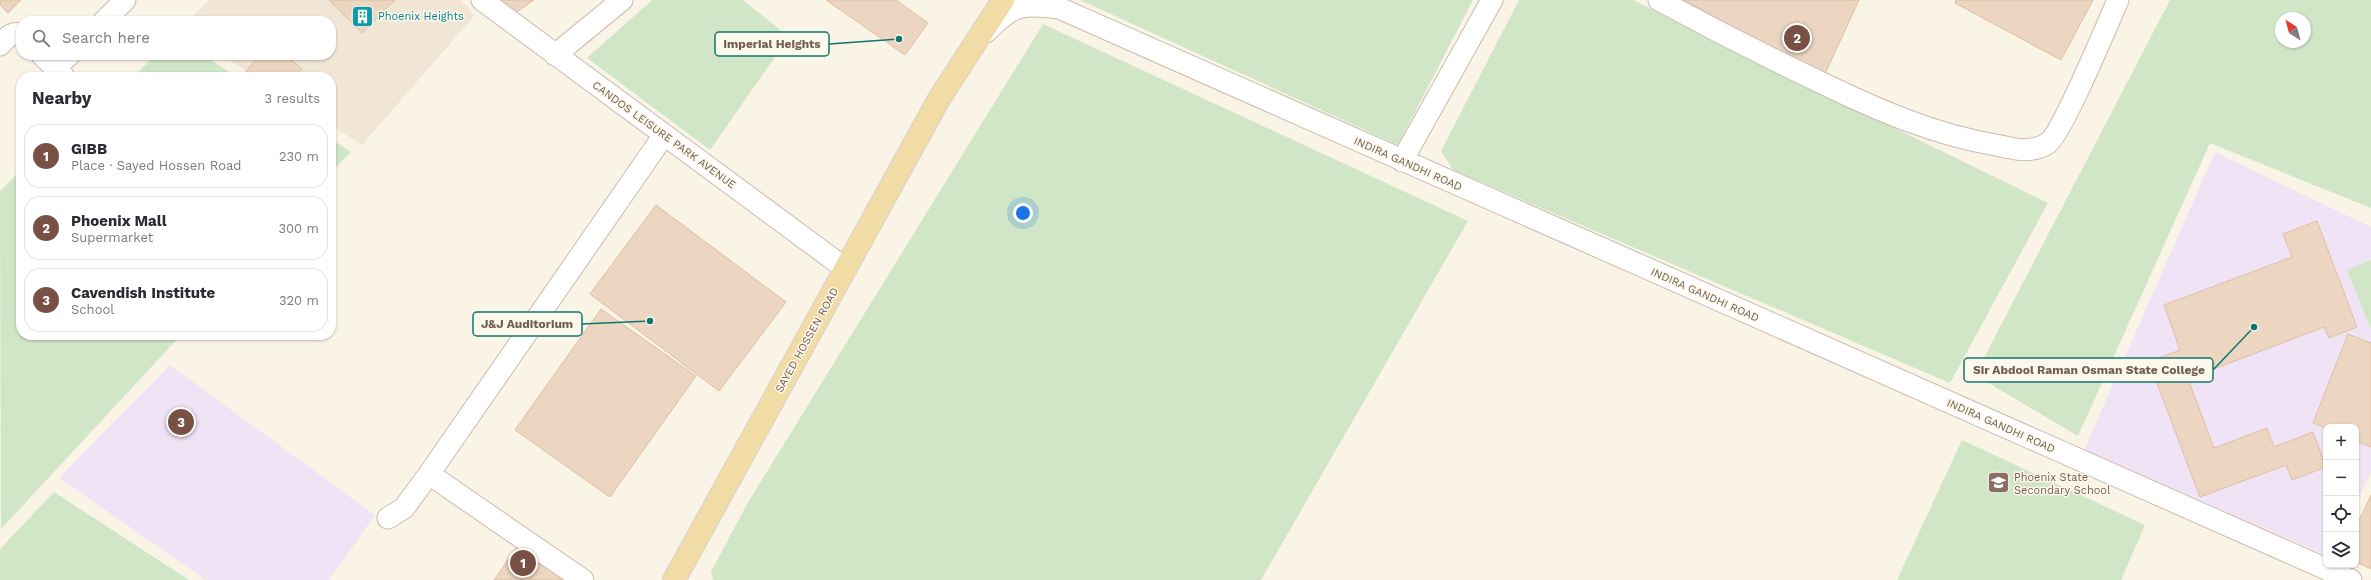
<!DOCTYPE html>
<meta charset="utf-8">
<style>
body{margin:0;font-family:"Work Sans",sans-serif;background:#f7f7f7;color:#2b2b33}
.controls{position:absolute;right:12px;bottom:12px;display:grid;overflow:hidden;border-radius:8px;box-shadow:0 1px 3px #0004}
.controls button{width:36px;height:36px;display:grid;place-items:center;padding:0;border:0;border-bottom:1px solid #e1e1e2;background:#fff;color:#2b2b33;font:20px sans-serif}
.compass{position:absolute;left:2275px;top:12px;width:36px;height:36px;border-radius:50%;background:#fff;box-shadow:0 1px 3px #0004;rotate:324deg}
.you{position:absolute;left:1023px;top:213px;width:14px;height:14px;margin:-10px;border:3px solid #fff;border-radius:50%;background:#1a73e8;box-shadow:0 0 0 6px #1a73e833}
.badge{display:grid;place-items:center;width:26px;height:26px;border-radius:50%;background:#785144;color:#fff;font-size:13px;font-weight:700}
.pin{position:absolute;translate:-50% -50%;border:2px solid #fff;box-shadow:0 1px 4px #0006}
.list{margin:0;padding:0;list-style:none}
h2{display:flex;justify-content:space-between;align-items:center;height:52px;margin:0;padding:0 16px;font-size:17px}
h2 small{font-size:13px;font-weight:400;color:#7c7c81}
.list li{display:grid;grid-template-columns:26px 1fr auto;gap:12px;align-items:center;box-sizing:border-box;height:64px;margin:0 8px 8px;padding:0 8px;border:1px solid #e1e1e2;border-radius:16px}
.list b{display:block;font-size:15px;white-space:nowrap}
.list p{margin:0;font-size:13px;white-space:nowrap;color:#7c7c81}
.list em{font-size:13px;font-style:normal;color:#7c7c81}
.icon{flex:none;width:22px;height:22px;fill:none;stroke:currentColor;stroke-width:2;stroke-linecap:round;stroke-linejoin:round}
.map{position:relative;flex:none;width:2371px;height:580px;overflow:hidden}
.search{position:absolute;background:#fff;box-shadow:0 1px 3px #0004;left:16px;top:16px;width:320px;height:44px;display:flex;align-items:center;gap:10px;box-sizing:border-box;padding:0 14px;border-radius:16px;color:#7c7c81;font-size:15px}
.panel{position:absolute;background:#fff;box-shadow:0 1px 3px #0004;left:16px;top:72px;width:320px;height:268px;border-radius:16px}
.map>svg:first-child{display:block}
.residential{fill:#f1e6d6}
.education{fill:#f1e3f6}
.green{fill:#d0e6c6;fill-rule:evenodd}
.building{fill:#ecd6c1;stroke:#ddbea3}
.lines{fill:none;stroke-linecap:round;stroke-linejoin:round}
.minor-casing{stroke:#cabcae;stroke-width:23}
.major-casing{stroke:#d7d2cd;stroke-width:24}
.minor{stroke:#fff;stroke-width:21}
.major{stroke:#f1dca6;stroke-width:22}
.labels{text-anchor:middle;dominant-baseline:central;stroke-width:3;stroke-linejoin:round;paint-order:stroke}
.culture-label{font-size:11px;fill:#0d838f;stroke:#fdf8ec;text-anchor:start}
.street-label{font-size:11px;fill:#705d4e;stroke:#fdf8ec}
.education-label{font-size:11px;fill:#785e54;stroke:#fdf8ec;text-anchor:start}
.leader{fill:none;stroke:#0f766e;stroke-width:1.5}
.callout-dot{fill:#0f766e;stroke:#fdf8ec;stroke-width:1.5}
.callout{fill:#fdf8ec;stroke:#0f766e;stroke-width:1.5}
.callout-label{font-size:12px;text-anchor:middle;font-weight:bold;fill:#705d4e}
</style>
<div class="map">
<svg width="2371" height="580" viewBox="0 0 2371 580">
<rect width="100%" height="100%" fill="#faf4e6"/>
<path class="residential" d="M 209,0 L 461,0 L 475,15 L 362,145 L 331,125 L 331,77 L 256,77 L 221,55 L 331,55 L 331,21 L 188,21 Z"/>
<path class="education" d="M 2215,152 L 2371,227 L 2371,472 L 2356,503 L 2356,427 L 2326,427 L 2326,555 L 2084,450 Z
M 170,365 L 375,515 L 329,580 L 206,580 L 59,478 Z"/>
<path class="green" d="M 652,0 L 743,0 L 789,37 L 710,150 L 587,58 Z
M 1080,0 L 1473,0 L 1398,145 Z
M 1519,0 L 1633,0 L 2048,203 L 1950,383 L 1453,170 L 1441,151 Z
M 2170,0 L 2371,0 L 2371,208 L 2210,143 L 2078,436 L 1975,375 ZM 2281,18 L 2305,18 L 2305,42 L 2281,42 Z
M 1043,24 L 1468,221 L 1261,580 L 713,580 L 711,572 L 747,504 Z
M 155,55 L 203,55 L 237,77 L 133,77 Z
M 331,139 L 351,152 L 331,172 Z
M 21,170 L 21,335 L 181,335 L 1,529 L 0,191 Z
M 2371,260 L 2371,327 L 2370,327 L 2347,270 Z
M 1962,440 L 2145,525 L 2121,580 L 1897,580 Z
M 54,492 L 189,580 L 0,580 L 0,549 Z"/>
<path class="building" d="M 0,0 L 21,0 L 8,13 L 0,5 Z
M 329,0 L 395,0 L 362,33 Z
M 501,0 L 534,0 L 515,13 Z
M 826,0 L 896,0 L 928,23 L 905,55 Z
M 1683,0 L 1859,0 L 1824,76 Z
M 1956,0 L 2093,0 L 2061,60 L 1955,3 Z
M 259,55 L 285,55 L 302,69 L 295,77 L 276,77 L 271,73 L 268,77 L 248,77 L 244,74 Z
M 656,205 L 786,302 L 719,391 L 590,294 Z
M 2317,221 L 2357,327 L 2329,338 L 2324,327 L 2188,379 L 2214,448 L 2267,428 L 2274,447 L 2313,432 L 2326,467 L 2292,480 L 2286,465 L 2200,497 L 2149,362 L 2180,350 L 2164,305 L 2292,257 L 2283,234 Z
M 601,309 L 696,376 L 610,497 L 515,430 Z
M 2348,334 L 2371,343 L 2371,447 L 2356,441 L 2356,427 L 2326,428 L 2313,423 Z
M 2371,495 L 2371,569 L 2356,562 L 2356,527 Z
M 517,547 L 564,580 L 494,580 Z"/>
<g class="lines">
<defs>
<path id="minor" d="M 482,0 L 846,269
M 1659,0 C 1714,30 1769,58 1826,85 C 1880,111 1936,135 1996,145 C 2014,149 2032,154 2048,143 C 2062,133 2108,23 2118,0
M 104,21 L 125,0
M 986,32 C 1015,4 1019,4 1059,8 L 2351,580
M 0,45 C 6,39 12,30 21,35
M 42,55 L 64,77
M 555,55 L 622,0
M 55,68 L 69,55
M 1402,161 L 1492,0
M 429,474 L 583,580
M 388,518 L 404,508 L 429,474 L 664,135"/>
<path id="major" d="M 674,580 L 939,99 L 1003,0"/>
</defs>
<use href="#minor" class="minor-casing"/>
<use href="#major" class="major-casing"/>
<use href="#minor" class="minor"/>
<use href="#major" class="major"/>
</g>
<defs>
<symbol id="building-square" viewBox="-11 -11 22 22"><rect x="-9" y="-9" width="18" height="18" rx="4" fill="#0f9aa8" stroke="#fdf8ec"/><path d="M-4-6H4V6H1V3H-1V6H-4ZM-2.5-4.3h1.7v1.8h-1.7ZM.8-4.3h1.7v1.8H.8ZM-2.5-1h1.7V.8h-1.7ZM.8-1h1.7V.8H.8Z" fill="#fff"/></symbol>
<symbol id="school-square" viewBox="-11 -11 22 22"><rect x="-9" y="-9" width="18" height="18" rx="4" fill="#8d6e63" stroke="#fdf8ec"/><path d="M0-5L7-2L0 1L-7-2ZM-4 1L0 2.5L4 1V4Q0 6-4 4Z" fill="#fff"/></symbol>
</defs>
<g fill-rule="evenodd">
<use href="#building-square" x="350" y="4" width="25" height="25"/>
<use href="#school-square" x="1986" y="470" width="25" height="25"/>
</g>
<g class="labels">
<g class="culture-label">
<text x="378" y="16">Phoenix Heights</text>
</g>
<g class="street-label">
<text transform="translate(664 135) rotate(36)">CANDOS LEISURE PARK AVENUE</text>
<text transform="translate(1408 164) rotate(24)">INDIRA GANDHI ROAD</text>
<text transform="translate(1705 295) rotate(24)">INDIRA GANDHI ROAD</text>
<text transform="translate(807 340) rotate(-61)">SAYED HOSSEN ROAD</text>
<text transform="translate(2001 426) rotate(24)">INDIRA GANDHI ROAD</text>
</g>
<g class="education-label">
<text x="2014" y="477">Phoenix State<tspan x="2014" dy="13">Secondary School</tspan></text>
</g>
</g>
<path class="leader" d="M899 39L829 44M650 321L582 324M2254 327L2213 370"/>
<g class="callout-dot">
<circle cx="899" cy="39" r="4"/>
<circle cx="650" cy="321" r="4"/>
<circle cx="2254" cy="327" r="4"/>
</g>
<g class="callout">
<rect x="715" y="32" width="114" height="24" rx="4"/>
<rect x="473" y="312" width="109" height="24" rx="4"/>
<rect x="1964" y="358" width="249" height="24" rx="4"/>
</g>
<g class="callout-label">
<text x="772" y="48">Imperial Heights</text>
<text x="527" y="328">J&amp;J Auditorium</text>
<text x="2089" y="374">Sir Abdool Raman Osman State College</text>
</g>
</svg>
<div class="controls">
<button>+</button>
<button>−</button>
<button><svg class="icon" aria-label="locate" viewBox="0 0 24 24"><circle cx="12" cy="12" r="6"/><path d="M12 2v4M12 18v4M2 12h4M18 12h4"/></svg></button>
<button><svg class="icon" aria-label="layers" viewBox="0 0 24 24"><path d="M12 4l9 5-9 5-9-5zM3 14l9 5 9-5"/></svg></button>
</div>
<svg class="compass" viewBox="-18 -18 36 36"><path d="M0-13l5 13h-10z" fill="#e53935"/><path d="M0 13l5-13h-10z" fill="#7c7c81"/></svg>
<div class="you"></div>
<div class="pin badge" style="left:523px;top:563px">1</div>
<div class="pin badge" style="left:1797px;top:38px">2</div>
<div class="pin badge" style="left:181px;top:422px">3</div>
<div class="search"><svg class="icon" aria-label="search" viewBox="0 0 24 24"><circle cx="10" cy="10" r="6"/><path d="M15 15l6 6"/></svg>Search here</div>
<section class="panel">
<h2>Nearby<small>3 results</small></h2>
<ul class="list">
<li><span class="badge">1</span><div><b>GIBB</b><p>Place · Sayed Hossen Road</p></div><em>230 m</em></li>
<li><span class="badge">2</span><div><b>Phoenix Mall</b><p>Supermarket</p></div><em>300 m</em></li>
<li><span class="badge">3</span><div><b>Cavendish Institute</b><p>School</p></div><em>320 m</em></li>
</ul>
</section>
</div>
